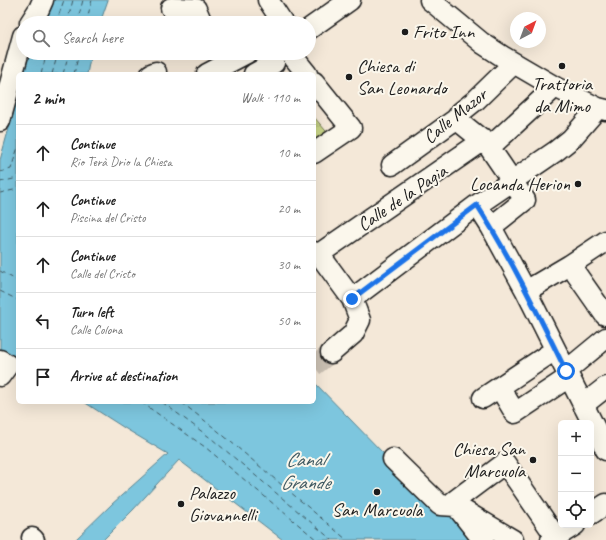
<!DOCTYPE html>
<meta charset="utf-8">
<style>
body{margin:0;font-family:Caveat,sans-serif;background:#f6f6f6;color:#222}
.controls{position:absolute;right:12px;bottom:12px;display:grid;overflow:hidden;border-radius:6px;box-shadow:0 4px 16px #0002}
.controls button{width:36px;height:36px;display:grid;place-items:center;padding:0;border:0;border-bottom:1px solid #e0e0e0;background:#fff;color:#222;font:20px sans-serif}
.compass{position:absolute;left:510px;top:12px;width:36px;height:36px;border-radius:50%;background:#fff;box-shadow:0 4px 16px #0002;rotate:41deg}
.stop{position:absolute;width:12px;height:12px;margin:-9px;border:3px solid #1a73e8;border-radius:50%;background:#fff}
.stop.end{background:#1a73e8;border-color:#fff;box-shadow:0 1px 4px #0008}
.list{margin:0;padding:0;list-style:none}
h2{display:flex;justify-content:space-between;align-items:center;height:52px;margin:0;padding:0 16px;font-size:17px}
h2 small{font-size:13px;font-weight:400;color:#767676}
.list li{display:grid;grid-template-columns:26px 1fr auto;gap:12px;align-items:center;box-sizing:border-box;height:56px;padding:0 16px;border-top:1px solid #e0e0e0}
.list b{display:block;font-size:15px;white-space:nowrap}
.list p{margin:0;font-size:13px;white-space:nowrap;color:#767676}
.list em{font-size:13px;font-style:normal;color:#767676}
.icon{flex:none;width:22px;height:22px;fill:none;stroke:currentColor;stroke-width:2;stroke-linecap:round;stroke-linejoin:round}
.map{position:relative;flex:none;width:606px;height:540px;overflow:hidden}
.search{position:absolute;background:#fff;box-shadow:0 4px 16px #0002;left:16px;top:16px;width:300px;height:44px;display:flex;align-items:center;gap:10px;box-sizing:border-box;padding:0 14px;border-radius:22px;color:#767676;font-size:15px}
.panel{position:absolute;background:#fff;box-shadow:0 4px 16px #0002;left:16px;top:72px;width:300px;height:332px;border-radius:6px}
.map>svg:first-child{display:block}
.grass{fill:url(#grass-tufts);stroke:#727852}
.water{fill:#7dc6de;stroke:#568290}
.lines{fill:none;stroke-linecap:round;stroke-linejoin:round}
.ferry{stroke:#3e5860;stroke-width:1;stroke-dasharray:5 4;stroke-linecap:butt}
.minor-tunnel{stroke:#c9bfb2;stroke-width:20;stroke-dasharray:20 10;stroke-linecap:butt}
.minor-casing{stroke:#1c1c1c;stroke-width:23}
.minor{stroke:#fbf7ec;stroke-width:20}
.route{stroke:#1a73e8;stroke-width:5}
.poi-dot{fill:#1c1c1c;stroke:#fbf7ec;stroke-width:1.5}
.labels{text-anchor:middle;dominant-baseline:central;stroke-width:4;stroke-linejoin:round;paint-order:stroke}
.poi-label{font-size:19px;fill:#1c1c1c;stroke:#fbf7ec;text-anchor:start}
.street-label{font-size:19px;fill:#1c1c1c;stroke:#fbf7ec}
.water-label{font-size:20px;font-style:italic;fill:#3e5860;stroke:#fbf7ec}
</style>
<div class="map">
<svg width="606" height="540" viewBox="0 0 606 540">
<defs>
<pattern id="grass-tufts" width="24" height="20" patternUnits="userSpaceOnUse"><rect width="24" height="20" fill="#c8d487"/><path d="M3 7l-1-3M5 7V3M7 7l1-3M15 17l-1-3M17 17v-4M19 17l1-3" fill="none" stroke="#abb574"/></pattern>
</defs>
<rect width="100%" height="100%" fill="#f4e8d8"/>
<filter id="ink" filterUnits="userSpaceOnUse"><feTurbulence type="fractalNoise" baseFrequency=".025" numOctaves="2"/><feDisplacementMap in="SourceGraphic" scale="8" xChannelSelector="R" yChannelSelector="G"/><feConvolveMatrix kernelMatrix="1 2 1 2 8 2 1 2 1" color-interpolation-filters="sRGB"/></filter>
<g filter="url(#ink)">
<path class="grass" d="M 314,117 L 331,137 L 314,148 Z"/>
<path class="water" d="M 47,0 L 108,0 L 100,23 L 39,23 Z
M 30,53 L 91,53 L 87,74 L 24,74 Z
M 18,96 L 18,365 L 16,367 L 0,355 L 0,160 Z
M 314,382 L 384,454 L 415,490 L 461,515 L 482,540 L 283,540 L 179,460 L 133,510 L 103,540 L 75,540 L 112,504 L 168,454 L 126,429 L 84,402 L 314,402 Z"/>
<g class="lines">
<path class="ferry" d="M 56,23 L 64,0
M 67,23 L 73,0
M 77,23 L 83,0
M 86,23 L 92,0
M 41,74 L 47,53
M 52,74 L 58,53
M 63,74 L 69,53
M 74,74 L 79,53
M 0,172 L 11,169 L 18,147
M 0,182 L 18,178
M 0,193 L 18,189
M 0,271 L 18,281
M 0,291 L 18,300
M 141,402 L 205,447 L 317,540
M 162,402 L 212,439 L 332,540
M 181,402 L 218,431 L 347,540"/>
<path class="minor-tunnel" d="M 314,366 L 331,353"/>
<defs>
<path id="minor" d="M 268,0 L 283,23
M 430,0 L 482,43 L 502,56 L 555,87 L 598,108 L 606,110
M 171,8 L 196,9 L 202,23
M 30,23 L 39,9 L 43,0
M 309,29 L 350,0
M 290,53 L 307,74
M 151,74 L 156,72 L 156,74
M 207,74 L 247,53
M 254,74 L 274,63
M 314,82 L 351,128 L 314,153
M 456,119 L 487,144 L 525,200 L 491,227
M 0,121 L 23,36
M 490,147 L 555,87
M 392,165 L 456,119 L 461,112 L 476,100 L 514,63
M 477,205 L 491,227 L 526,291 L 606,450
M 314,252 L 319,254 L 352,299 L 360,320 L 353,334 L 331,353
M 319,254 L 484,140
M 570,265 L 605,315
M 526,291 L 570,265 L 606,241
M 352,299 L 477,205 L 556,151 L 571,139 L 598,108
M 0,360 L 8,365 L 0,376
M 566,371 L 606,338
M 500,388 L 515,413 L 569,377
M 483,398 L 555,350
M 583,405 L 606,387
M 393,459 L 440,505 L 456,506 L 513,540
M 591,514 L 606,504
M 32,538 L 34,540
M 483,540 L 453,502 L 505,463 L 556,537 L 554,540
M 551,540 L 575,525"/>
</defs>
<use href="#minor" class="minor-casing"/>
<use href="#minor" class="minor"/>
</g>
</g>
<g class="lines" filter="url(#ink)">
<path class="route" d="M 352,299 L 477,205 C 511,258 538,314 566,371"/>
</g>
<g class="poi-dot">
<circle cx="405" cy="32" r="4"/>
<circle cx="562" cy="66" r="4"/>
<circle cx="349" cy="77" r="4"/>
<circle cx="578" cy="184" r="4"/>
<circle cx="533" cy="460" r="4"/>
<circle cx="377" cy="492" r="4"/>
<circle cx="181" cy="504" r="4"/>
</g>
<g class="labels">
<g class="poi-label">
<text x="413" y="32">Frito Inn</text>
<text x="357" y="66">Chiesa di<tspan x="357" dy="22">San Leonardo</tspan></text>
<text x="562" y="84" text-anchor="middle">Trattoria<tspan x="562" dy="22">da Mimo</tspan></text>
<text x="570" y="184" text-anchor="end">Locanda Herion</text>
<text x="525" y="449" text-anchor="end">Chiesa San<tspan x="525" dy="22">Marcuola</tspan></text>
<text x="189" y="493">Palazzo<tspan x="189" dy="22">Giovannelli</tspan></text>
<text x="377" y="510" text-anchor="middle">San Marcuola</text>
</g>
<g class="street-label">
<text transform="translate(455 116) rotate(-39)">Calle Mazor</text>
<text transform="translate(402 198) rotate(-34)">Calle de la Pagia</text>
</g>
<g class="water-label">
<text x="305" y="459">Canal<tspan x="305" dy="23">Grande</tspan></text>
</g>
</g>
</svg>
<div class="controls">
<button>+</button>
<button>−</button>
<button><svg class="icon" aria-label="locate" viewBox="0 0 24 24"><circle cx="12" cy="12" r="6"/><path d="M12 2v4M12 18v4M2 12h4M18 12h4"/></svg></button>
</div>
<svg class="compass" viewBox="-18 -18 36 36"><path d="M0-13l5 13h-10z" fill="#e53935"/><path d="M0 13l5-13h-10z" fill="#767676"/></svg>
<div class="stop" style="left:566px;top:371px"></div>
<div class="stop end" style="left:352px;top:299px"></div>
<div class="search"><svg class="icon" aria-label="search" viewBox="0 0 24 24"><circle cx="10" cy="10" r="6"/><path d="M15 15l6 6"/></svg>Search here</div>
<section class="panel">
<h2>2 min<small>Walk · 110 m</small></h2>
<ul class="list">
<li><svg class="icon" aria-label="ahead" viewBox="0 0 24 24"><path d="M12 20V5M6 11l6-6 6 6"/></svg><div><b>Continue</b><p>Rio Terà Drio la Chiesa</p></div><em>10 m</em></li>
<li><svg class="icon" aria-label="ahead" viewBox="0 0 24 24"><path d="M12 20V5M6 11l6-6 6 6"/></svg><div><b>Continue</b><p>Piscina del Cristo</p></div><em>20 m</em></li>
<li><svg class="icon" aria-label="ahead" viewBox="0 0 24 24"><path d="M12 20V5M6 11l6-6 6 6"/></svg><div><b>Continue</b><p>Calle del Cristo</p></div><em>30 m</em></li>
<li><svg class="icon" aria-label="left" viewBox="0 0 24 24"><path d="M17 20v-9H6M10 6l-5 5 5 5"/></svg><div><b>Turn left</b><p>Calle Colona</p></div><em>50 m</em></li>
<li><svg class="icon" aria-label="arrive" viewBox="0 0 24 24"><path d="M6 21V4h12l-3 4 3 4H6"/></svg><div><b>Arrive at destination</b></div></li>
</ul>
</section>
</div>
